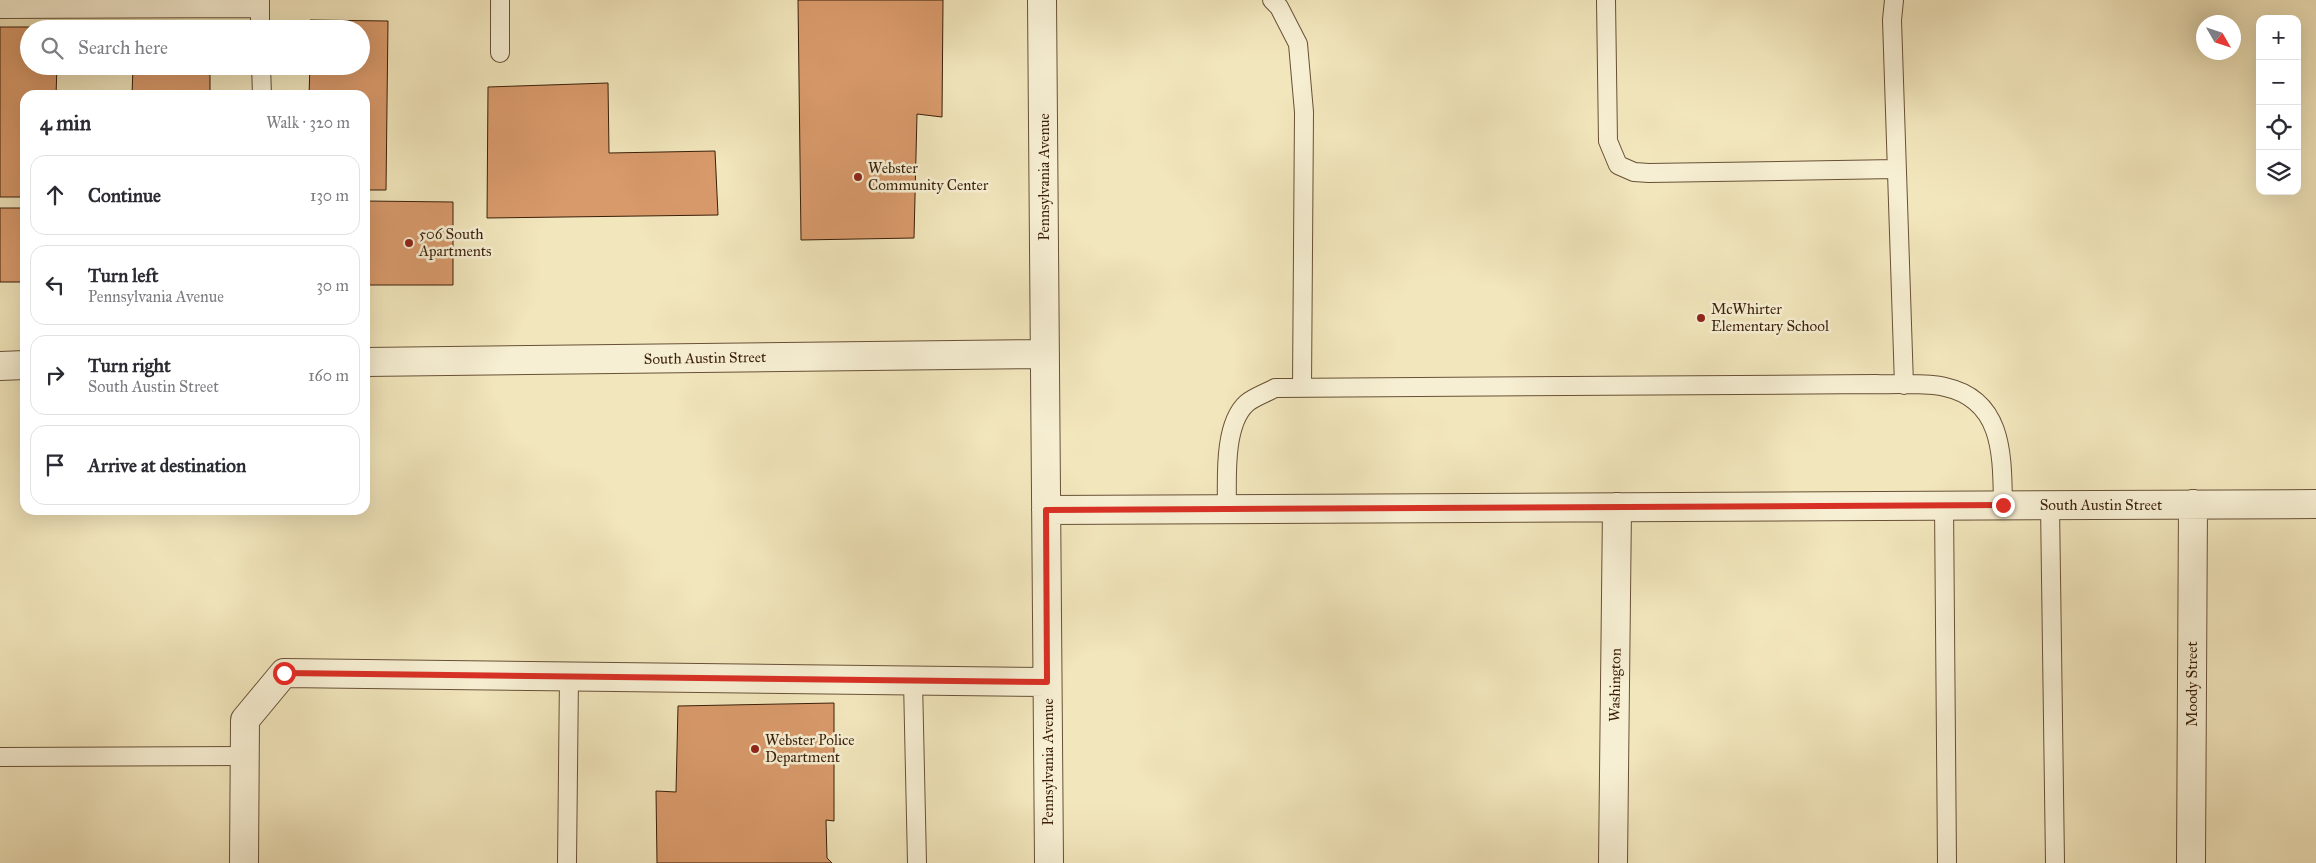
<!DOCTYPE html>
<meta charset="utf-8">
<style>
body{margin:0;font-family:"IM FELL Great Primer",serif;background:#f7f7f7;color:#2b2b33}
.controls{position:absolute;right:15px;top:15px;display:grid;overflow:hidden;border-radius:10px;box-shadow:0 5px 20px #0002}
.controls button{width:45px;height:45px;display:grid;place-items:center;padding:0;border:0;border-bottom:1px solid #e1e1e2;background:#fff;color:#2b2b33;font:25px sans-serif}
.compass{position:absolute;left:2196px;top:15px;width:45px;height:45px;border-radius:50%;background:#fff;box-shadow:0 5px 20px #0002;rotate:129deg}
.stop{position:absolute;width:15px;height:15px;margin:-11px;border:4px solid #d93025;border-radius:50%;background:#fff}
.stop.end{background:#d93025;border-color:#fff;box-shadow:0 1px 5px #0008}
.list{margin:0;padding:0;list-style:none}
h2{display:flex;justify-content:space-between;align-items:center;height:65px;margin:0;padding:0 20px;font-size:21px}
h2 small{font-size:16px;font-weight:400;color:#7c7c81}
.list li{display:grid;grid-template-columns:32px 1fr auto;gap:15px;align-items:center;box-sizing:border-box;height:80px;margin:0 10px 10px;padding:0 10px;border:1px solid #e1e1e2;border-radius:15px}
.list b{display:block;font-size:19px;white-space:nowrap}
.list p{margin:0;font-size:16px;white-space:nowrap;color:#7c7c81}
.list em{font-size:16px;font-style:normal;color:#7c7c81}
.icon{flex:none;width:28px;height:28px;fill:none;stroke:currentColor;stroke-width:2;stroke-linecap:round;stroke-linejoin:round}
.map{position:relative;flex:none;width:2316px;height:863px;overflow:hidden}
.search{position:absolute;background:#fff;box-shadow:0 5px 20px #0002;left:20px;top:20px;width:350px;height:55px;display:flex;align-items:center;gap:12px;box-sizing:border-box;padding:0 18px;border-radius:28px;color:#7c7c81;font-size:19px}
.panel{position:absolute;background:#fff;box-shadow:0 5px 20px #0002;left:20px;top:90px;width:350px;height:425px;border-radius:15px}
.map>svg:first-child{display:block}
.building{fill:#d99a6b;stroke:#3a1f09}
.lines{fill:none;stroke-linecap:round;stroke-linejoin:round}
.lane-casing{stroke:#685136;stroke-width:20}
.street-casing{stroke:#685136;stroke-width:30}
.lane{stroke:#f7efd3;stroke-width:18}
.street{stroke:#f7efd3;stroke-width:28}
.route{stroke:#d93025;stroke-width:6}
.poi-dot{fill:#8f2418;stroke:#f7efd3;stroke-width:2}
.labels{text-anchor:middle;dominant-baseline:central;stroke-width:5;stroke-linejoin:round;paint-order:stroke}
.poi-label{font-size:15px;fill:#3a1f09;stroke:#f7efd3;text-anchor:start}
.street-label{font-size:15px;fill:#3a1f09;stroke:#f7efd3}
</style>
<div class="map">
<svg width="2316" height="863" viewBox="0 0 2316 863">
<rect width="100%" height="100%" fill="#f2e6bc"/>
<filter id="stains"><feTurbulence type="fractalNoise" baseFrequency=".004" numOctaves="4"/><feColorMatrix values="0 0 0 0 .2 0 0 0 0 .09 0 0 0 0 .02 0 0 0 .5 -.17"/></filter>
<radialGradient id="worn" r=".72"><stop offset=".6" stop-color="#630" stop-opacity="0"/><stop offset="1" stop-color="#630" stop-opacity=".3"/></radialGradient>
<path class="building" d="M 798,0 L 943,0 L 942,117 L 917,114 L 914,238 L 801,240 Z
M 310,20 L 388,21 L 386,190 L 365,190 L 365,95 L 309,95 L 310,66 L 361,66 L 361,29 L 310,29 Z
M 133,25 L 211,26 L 211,29 L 133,29 Z
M 0,27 L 57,27 L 29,29 L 29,66 L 57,66 L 56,95 L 25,95 L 25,197 L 0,197 Z
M 133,66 L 210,66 L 210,95 L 132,95 Z
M 608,83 L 609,153 L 715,151 L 718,215 L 487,218 L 488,87 Z
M 365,201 L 453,202 L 453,285 L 365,285 Z
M 0,208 L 25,208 L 25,282 L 0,282 Z
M 834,703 L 834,821 L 826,820 L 827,858 L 832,863 L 657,863 L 656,791 L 676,792 L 678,706 Z"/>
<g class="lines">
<defs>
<path id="lane" d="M 260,0 L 260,29
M 500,0 L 500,53
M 1272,0 L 1279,7 L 1298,44 L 1304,112 L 1302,387
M 1606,0 L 1608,141 L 1618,165 L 1634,172 L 1649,173 L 1896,169
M 1894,0 L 1892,20 L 1904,385
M 0,9 L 260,8
M 261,66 L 262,95
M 1944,505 L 1947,863
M 2050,505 L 2055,863
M 1227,509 C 1227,480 1223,424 1247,403 C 1254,397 1266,393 1275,388 L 1876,384 C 1897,385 1925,382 1945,387 C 2004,400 2002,456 2003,505
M 913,681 L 917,863
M 0,757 L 245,756
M 567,863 L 569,676"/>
<path id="street" d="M 1042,0 L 1049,863
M 365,362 L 1045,354
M 0,366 L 25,365
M 1046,510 L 2316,504
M 244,863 L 245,720 L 284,673 L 1047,682
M 1613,863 L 1617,507
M 2191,863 L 2193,504"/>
</defs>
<use href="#lane" class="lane-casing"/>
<use href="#street" class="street-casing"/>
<use href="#lane" class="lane"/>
<use href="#street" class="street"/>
</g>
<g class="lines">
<path class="route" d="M 284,673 L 1047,682 L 1046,510 L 2003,505"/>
</g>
<g class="poi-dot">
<circle cx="858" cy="177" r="5"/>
<circle cx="409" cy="243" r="5"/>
<circle cx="1701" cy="318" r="5"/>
<circle cx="755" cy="749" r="5"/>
</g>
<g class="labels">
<g class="poi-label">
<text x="868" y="168">Webster<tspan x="868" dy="17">Community Center</tspan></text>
<text x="419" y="234">506 South<tspan x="419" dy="17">Apartments</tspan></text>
<text x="1711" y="309">McWhirter<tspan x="1711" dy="17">Elementary School</tspan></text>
<text x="765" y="740">Webster Police<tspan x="765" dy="17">Department</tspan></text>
</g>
<g class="street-label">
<text transform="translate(1044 177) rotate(-90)">Pennsylvania Avenue</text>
<text transform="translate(705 358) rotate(-1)">South Austin Street</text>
<text x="2101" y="505">South Austin Street</text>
<text transform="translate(2192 684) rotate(-90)">Moody Street</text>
<text transform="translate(1615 685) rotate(-89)">Washington</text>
<text transform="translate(1048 762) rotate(-90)">Pennsylvania Avenue</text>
</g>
</g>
<rect width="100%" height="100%" filter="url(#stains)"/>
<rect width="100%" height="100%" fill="url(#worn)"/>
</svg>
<div class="controls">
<button>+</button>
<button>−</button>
<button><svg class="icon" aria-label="locate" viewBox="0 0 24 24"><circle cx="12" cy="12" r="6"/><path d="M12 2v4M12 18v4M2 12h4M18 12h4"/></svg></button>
<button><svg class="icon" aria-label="layers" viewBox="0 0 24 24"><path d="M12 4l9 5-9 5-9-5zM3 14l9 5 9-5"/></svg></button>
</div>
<svg class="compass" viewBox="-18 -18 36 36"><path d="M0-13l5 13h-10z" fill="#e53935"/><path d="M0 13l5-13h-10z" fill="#7c7c81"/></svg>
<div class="stop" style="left:284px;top:673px"></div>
<div class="stop end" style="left:2003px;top:505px"></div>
<div class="search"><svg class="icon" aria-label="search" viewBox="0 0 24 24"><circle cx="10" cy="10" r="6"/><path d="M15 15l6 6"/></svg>Search here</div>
<section class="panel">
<h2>4 min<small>Walk · 320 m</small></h2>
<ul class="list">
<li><svg class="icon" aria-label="ahead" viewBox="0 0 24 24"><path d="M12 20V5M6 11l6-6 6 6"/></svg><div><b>Continue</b></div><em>130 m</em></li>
<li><svg class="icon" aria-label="left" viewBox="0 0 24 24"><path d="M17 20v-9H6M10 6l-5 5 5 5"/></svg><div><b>Turn left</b><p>Pennsylvania Avenue</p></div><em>30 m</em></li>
<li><svg class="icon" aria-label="right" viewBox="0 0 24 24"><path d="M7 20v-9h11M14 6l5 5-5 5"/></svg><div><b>Turn right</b><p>South Austin Street</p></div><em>160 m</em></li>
<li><svg class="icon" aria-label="arrive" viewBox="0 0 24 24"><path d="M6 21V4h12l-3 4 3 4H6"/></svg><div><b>Arrive at destination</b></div></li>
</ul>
</section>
</div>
